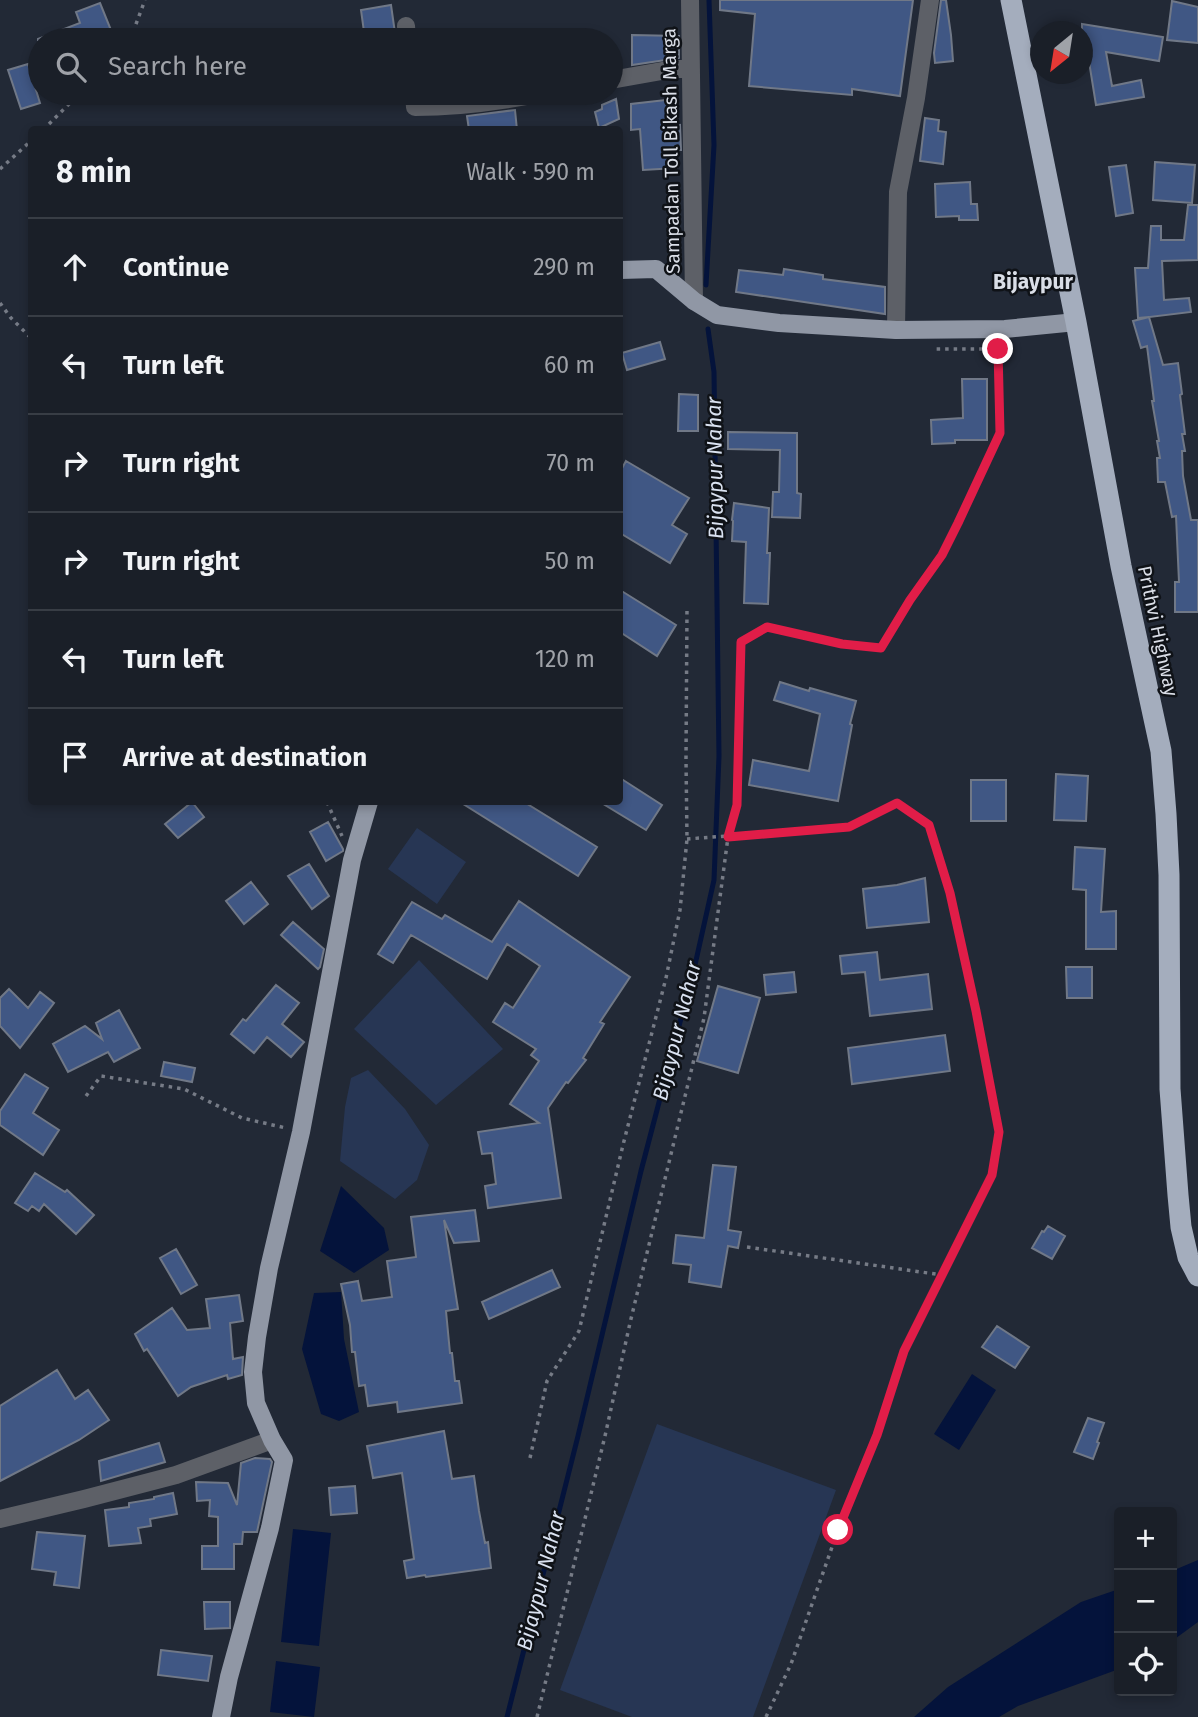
<!DOCTYPE html>
<meta charset="utf-8">
<style>
body{margin:0;font-family:"Fira Sans",sans-serif;background:#232730;color:#f1f3f6}
.controls{position:absolute;right:21px;bottom:21px;display:grid;overflow:hidden;border-radius:7px;box-shadow:0 4px 10px #0003}
.controls button{width:63px;height:63px;display:grid;place-items:center;padding:0;border:0;border-bottom:2px solid #383d45;background:#1a1f28;color:#f1f3f6;font:35px sans-serif}
.compass{position:absolute;left:1030px;top:21px;width:63px;height:63px;border-radius:50%;background:#1a1f28;box-shadow:0 4px 10px #0003;rotate:210deg}
.stop{position:absolute;width:21px;height:21px;margin:-16px;border:5px solid #e11d48;border-radius:50%;background:#fff}
.stop.end{background:#e11d48;border-color:#fff;box-shadow:0 2px 7px #0008}
.list{margin:0;padding:0;list-style:none}
h2{display:flex;justify-content:space-between;align-items:center;height:91px;margin:0;padding:0 28px;font-size:30px}
h2 small{font-size:23px;font-weight:400;color:#9fa2a8}
.list li{display:grid;grid-template-columns:46px 1fr auto;gap:21px;align-items:center;box-sizing:border-box;height:98px;padding:0 28px;border-top:2px solid #383d45}
.list b{display:block;font-size:26px;white-space:nowrap}
.list em{font-size:23px;font-style:normal;color:#9fa2a8}
.icon{flex:none;width:38px;height:38px;fill:none;stroke:currentColor;stroke-width:2;stroke-linecap:round;stroke-linejoin:round}
.map{position:relative;flex:none;width:1198px;height:1717px;overflow:hidden}
.search{position:absolute;background:#1a1f28;box-shadow:0 4px 10px #0003;left:28px;top:28px;width:595px;height:77px;display:flex;align-items:center;gap:18px;box-sizing:border-box;padding:0 24px;border-radius:38px;color:#9fa2a8;font-size:26px}
.panel{position:absolute;background:#1a1f28;box-shadow:0 4px 10px #0003;left:28px;top:126px;width:595px;height:679px;border-radius:7px}
.map>svg:first-child{display:block}
.green{fill:#273654}
.water{fill:#04133b}
.lines{fill:none;stroke-linecap:round;stroke-linejoin:round}
.stream{stroke:#04133b;stroke-width:5}
.building{fill:#405784;stroke:#707887;stroke-width:2}
.path{stroke:#767b86;stroke-width:3.5;stroke-dasharray:3.5 5;stroke-linecap:butt}
.minor{stroke:#5d6067;stroke-width:18}
.major{stroke:#9097a5;stroke-width:18}
.highway{stroke:#a4adbd;stroke-width:21}
.route{stroke:#e11d48;stroke-width:9}
.labels{text-anchor:middle;dominant-baseline:central;stroke-width:5;stroke-linejoin:round;paint-order:stroke}
.street-label{font-size:19px;fill:#dadee7;stroke:#0f1217}
.neighbourhood-label{font-size:21px;font-weight:bold;fill:#dadee7;stroke:#0f1217}
.water-label{font-size:21px;font-style:italic;fill:#dae2f1;stroke:#0f1217}
</style>
<div class="map">
<svg width="1198" height="1717" viewBox="0 0 1198 1717">
<rect width="100%" height="100%" fill="#222936"/>
<path class="green" d="M 417,828 L 466,862 L 437,904 L 388,869 Z
M 419,960 L 503,1049 L 436,1105 L 354,1029 Z
M 368,1070 L 405,1109 L 429,1145 L 417,1180 L 395,1199 L 340,1161 L 345,1107 L 351,1078 Z
M 657,1424 L 836,1490 L 753,1717 L 632,1717 L 560,1690 Z"/>
<path class="water" d="M 341,1186 L 384,1228 L 389,1250 L 354,1273 L 320,1251 Z
M 341,1292 L 344,1339 L 359,1412 L 339,1421 L 321,1414 L 302,1349 L 314,1293 Z
M 972,1374 L 996,1390 L 959,1450 L 934,1434 Z
M 293,1529 L 331,1533 L 319,1646 L 281,1642 Z
M 1198,1560 L 1198,1622 L 1172,1641 L 1172,1571 Z
M 1119,1589 L 1119,1669 L 1018,1706 L 999,1717 L 914,1717 L 948,1687 L 1081,1602 Z
M 276,1661 L 320,1667 L 314,1717 L 270,1712 Z"/>
<g class="lines">
<path class="stream" d="M 706,285 L 714,145 L 709,0
M 507,1717 L 578,1436 L 641,1171 L 695,965 L 714,880 L 719,756 L 714,372 L 708,329"/>
</g>
<path class="building" d="M 720,0 L 913,0 L 900,96 L 852,89 L 852,95 L 749,86 L 755,14 L 720,10 Z
M 941,0 L 946,0 L 951,35 L 953,61 L 935,63 L 934,53 Z
M 1172,1 L 1198,7 L 1198,43 L 1167,40 Z
M 100,3 L 115,40 L 38,40 L 38,39 L 80,23 L 76,12 Z
M 391,5 L 396,40 L 373,40 L 373,31 L 364,32 L 361,10 Z
M 1082,24 L 1163,37 L 1159,61 L 1106,52 L 1112,86 L 1141,80 L 1144,97 L 1096,105 L 1087,49 L 1082,49 Z
M 632,35 L 679,36 L 679,58 L 632,65 Z
M 28,64 L 40,103 L 21,109 L 8,70 Z
M 616,99 L 619,119 L 599,128 L 595,112 L 602,109 L 602,105 Z
M 674,99 L 677,126 L 680,125 L 681,150 L 676,150 L 677,168 L 643,170 L 640,129 L 631,130 L 631,104 Z
M 515,110 L 517,130 L 469,130 L 467,116 Z
M 925,118 L 939,120 L 938,131 L 946,132 L 943,164 L 920,161 Z
M 1155,162 L 1195,165 L 1192,203 L 1153,200 Z
M 1126,165 L 1133,213 L 1116,216 L 1109,167 Z
M 970,182 L 971,204 L 977,204 L 978,220 L 959,220 L 959,216 L 936,217 L 935,184 Z
M 1188,205 L 1198,205 L 1198,260 L 1162,261 L 1164,300 L 1189,298 L 1191,312 L 1149,317 L 1163,365 L 1178,363 L 1182,394 L 1180,395 L 1185,434 L 1182,434 L 1185,451 L 1182,451 L 1183,476 L 1191,520 L 1198,520 L 1198,612 L 1175,612 L 1175,582 L 1179,582 L 1176,516 L 1172,517 L 1165,482 L 1158,482 L 1157,458 L 1160,458 L 1157,441 L 1159,441 L 1152,401 L 1154,401 L 1147,346 L 1141,348 L 1133,321 L 1149,317 L 1138,318 L 1135,268 L 1148,268 L 1151,226 L 1161,226 L 1161,240 L 1184,240 Z
M 784,269 L 823,275 L 823,279 L 885,287 L 885,314 L 736,292 L 739,270 L 783,275 Z
M 660,342 L 665,359 L 627,370 L 622,353 Z
M 962,379 L 987,379 L 987,440 L 955,440 L 955,443 L 932,444 L 931,420 L 963,418 Z
M 679,394 L 698,395 L 698,431 L 678,431 Z
M 728,432 L 797,433 L 797,493 L 801,494 L 800,518 L 772,517 L 773,492 L 779,492 L 780,450 L 728,449 Z
M 626,461 L 689,498 L 672,525 L 687,534 L 670,563 L 620,533 L 620,472 Z
M 734,503 L 769,508 L 767,553 L 770,553 L 768,604 L 744,603 L 746,542 L 732,541 L 733,521 L 732,520 Z
M 620,590 L 676,625 L 657,656 L 620,632 Z
M 780,682 L 809,691 L 810,688 L 856,701 L 850,724 L 852,725 L 838,801 L 749,785 L 753,760 L 809,771 L 820,714 L 774,700 Z
M 1056,774 L 1088,776 L 1086,821 L 1054,820 Z
M 620,778 L 662,805 L 646,830 L 600,802 L 620,802 Z
M 971,780 L 1006,780 L 1006,821 L 971,821 Z
M 192,802 L 204,817 L 178,838 L 165,824 Z
M 460,802 L 524,802 L 597,847 L 578,876 Z
M 328,822 L 343,849 L 343,851 L 326,861 L 310,832 Z
M 1075,847 L 1105,849 L 1101,912 L 1116,911 L 1116,949 L 1086,949 L 1086,890 L 1073,889 Z
M 309,864 L 329,896 L 312,909 L 288,876 Z
M 925,878 L 929,922 L 867,928 L 863,889 L 897,885 Z
M 251,882 L 268,904 L 244,924 L 226,901 Z
M 519,901 L 630,977 L 600,1022 L 604,1024 L 583,1058 L 586,1060 L 568,1083 L 566,1082 L 548,1108 L 561,1198 L 488,1208 L 485,1186 L 496,1184 L 492,1153 L 482,1154 L 478,1132 L 539,1123 L 510,1104 L 539,1061 L 531,1055 L 536,1049 L 493,1022 L 505,1003 L 513,1008 L 540,966 L 507,944 L 487,979 L 411,935 L 393,963 L 378,954 L 412,902 L 442,919 L 445,915 L 492,942 Z
M 293,922 L 324,949 L 320,967 L 318,969 L 281,935 Z
M 877,952 L 880,980 L 928,974 L 932,1009 L 870,1016 L 865,972 L 842,974 L 840,956 Z
M 1066,967 L 1092,967 L 1092,998 L 1067,998 Z
M 794,972 L 796,992 L 766,995 L 764,975 Z
M 276,985 L 299,1003 L 282,1024 L 304,1042 L 291,1057 L 267,1037 L 254,1053 L 231,1034 L 243,1019 L 246,1021 Z
M 718,986 L 760,998 L 738,1073 L 697,1061 Z
M 9,989 L 28,1008 L 40,992 L 54,1003 L 20,1048 L 0,1026 L 0,998 Z
M 119,1010 L 140,1048 L 114,1062 L 108,1052 L 68,1072 L 53,1044 L 85,1026 L 102,1039 L 96,1023 Z
M 945,1035 L 950,1071 L 852,1084 L 848,1048 Z
M 164,1062 L 195,1068 L 192,1082 L 161,1076 Z
M 25,1074 L 48,1088 L 33,1113 L 59,1130 L 43,1155 L 0,1125 L 0,1111 Z
M 713,1165 L 736,1167 L 728,1230 L 741,1232 L 738,1248 L 728,1246 L 721,1287 L 689,1282 L 691,1265 L 673,1263 L 676,1235 L 704,1238 Z
M 35,1173 L 65,1192 L 67,1190 L 94,1215 L 76,1234 L 44,1204 L 39,1211 L 32,1206 L 28,1211 L 15,1203 Z
M 475,1210 L 479,1241 L 454,1243 L 444,1220 L 458,1309 L 446,1311 L 450,1353 L 452,1353 L 455,1381 L 459,1381 L 462,1403 L 398,1412 L 397,1402 L 368,1406 L 365,1385 L 359,1386 L 355,1352 L 352,1352 L 350,1325 L 341,1284 L 358,1281 L 362,1301 L 392,1297 L 387,1261 L 416,1257 L 411,1217 Z
M 1048,1226 L 1065,1236 L 1052,1259 L 1032,1248 L 1042,1231 L 1044,1232 Z
M 176,1249 L 197,1285 L 181,1294 L 160,1258 Z
M 552,1270 L 560,1287 L 489,1319 L 482,1302 Z
M 239,1295 L 243,1321 L 230,1323 L 233,1359 L 243,1357 L 242,1375 L 228,1379 L 227,1375 L 191,1387 L 178,1396 L 147,1349 L 144,1351 L 135,1334 L 172,1308 L 187,1330 L 210,1328 L 206,1299 Z
M 997,1326 L 1029,1347 L 1015,1368 L 982,1347 Z
M 57,1370 L 75,1399 L 88,1390 L 109,1420 L 79,1440 L 0,1481 L 0,1406 Z
M 1088,1418 L 1104,1423 L 1097,1442 L 1099,1443 L 1093,1459 L 1074,1452 Z
M 444,1431 L 452,1479 L 474,1476 L 479,1511 L 485,1543 L 488,1542 L 491,1568 L 426,1577 L 425,1575 L 407,1578 L 404,1561 L 414,1559 L 402,1473 L 373,1478 L 367,1446 Z
M 159,1443 L 165,1462 L 101,1481 L 99,1461 Z
M 255,1458 L 270,1459 L 272,1462 L 257,1532 L 243,1532 L 242,1544 L 234,1544 L 234,1569 L 202,1569 L 202,1546 L 218,1546 L 218,1517 L 209,1516 L 210,1500 L 197,1501 L 196,1482 L 228,1483 L 237,1505 L 241,1463 Z
M 355,1486 L 357,1513 L 331,1515 L 329,1488 Z
M 173,1493 L 177,1514 L 150,1519 L 151,1526 L 138,1528 L 141,1543 L 109,1546 L 105,1510 L 129,1507 L 129,1503 L 154,1499 L 154,1497 Z
M 37,1532 L 85,1536 L 79,1588 L 54,1585 L 56,1572 L 32,1569 Z
M 204,1602 L 230,1602 L 230,1628 L 205,1629 Z
M 161,1650 L 212,1656 L 208,1681 L 158,1675 Z"/>
<g class="lines">
<path class="path" d="M 130,40 L 145,0
M 43,130 L 80,93
M 0,169 L 32,140
M 0,303 L 11,318 L 32,339
M 327,802 L 342,836
M 687,839 L 849,827 L 897,803 L 929,825 L 950,893 L 977,1011 L 999,1132 L 992,1175 L 904,1351 L 877,1435 L 838,1530 L 791,1664 L 766,1717
M 86,1096 L 101,1076 L 184,1089 L 242,1118 L 286,1128
M 747,1247 L 942,1275
M 530,1458 L 547,1381 L 579,1331 L 623,1145 L 666,978 L 680,910 L 687,839 L 686,759 L 687,609
M 537,1717 L 605,1436 L 630,1323 L 704,1018 L 728,837 L 737,805 L 741,642 L 767,627 L 842,644 L 881,648 L 910,600 L 942,555 L 959,523 L 1000,433 L 998,349 L 932,349"/>
<path class="minor" d="M 690,0 L 694,301
M 406,26 L 407,40
M 611,80 L 673,69 L 691,69
M 414,93 L 415,107 C 458,107 502,101 543,93
M 896,330 L 898,192 L 916,98 L 930,0
M 0,1519 L 84,1499 L 176,1475 L 272,1440"/>
<path class="major" d="M 620,270 L 656,269 L 694,301 L 717,315 L 779,323 L 896,330 L 1005,329 L 1076,322
M 221,1717 L 229,1677 L 270,1528 L 284,1460 L 272,1440 L 256,1403 L 253,1372 L 257,1337 L 269,1268 L 301,1132 L 352,860 L 369,802"/>
<path class="highway" d="M 1011,0 L 1076,322 L 1121,566 L 1161,751 L 1166,814 L 1169,875 L 1170,1089 L 1178,1195 L 1181,1227 L 1188,1257 L 1198,1276"/>
</g>
<g class="lines">
<path class="route" d="M 838,1530 L 877,1435 L 904,1351 L 992,1175 L 999,1132 L 976,1011 L 950,893 L 929,825 L 897,803 L 849,827 L 728,837 L 737,805 L 741,642 L 767,627 L 842,644 L 881,648 L 910,600 L 942,555 L 958,523 L 1000,433 L 998,349"/>
</g>
<g class="labels">
<g class="street-label">
<text transform="translate(671 151) rotate(-91)">Sampadan Toll Bikash Marga</text>
<text transform="translate(1158 631) rotate(78)">Prithvi Highway</text>
</g>
<g class="neighbourhood-label">
<text x="1033" y="282">Bijaypur</text>
</g>
<g class="water-label">
<text transform="translate(715 468) rotate(-91)">Bijaypur Nahar</text>
<text transform="translate(677 1031) rotate(-76)">Bijaypur Nahar</text>
<text transform="translate(541 1581) rotate(-76)">Bijaypur Nahar</text>
</g>
</g>
</svg>
<div class="controls">
<button>+</button>
<button>−</button>
<button><svg class="icon" aria-label="locate" viewBox="0 0 24 24"><circle cx="12" cy="12" r="6"/><path d="M12 2v4M12 18v4M2 12h4M18 12h4"/></svg></button>
</div>
<svg class="compass" viewBox="-18 -18 36 36"><path d="M0-13l5 13h-10z" fill="#e53935"/><path d="M0 13l5-13h-10z" fill="#9fa2a8"/></svg>
<div class="stop" style="left:838px;top:1530px"></div>
<div class="stop end" style="left:998px;top:349px"></div>
<div class="search"><svg class="icon" aria-label="search" viewBox="0 0 24 24"><circle cx="10" cy="10" r="6"/><path d="M15 15l6 6"/></svg>Search here</div>
<section class="panel">
<h2>8 min<small>Walk · 590 m</small></h2>
<ul class="list">
<li><svg class="icon" aria-label="ahead" viewBox="0 0 24 24"><path d="M12 20V5M6 11l6-6 6 6"/></svg><div><b>Continue</b></div><em>290 m</em></li>
<li><svg class="icon" aria-label="left" viewBox="0 0 24 24"><path d="M17 20v-9H6M10 6l-5 5 5 5"/></svg><div><b>Turn left</b></div><em>60 m</em></li>
<li><svg class="icon" aria-label="right" viewBox="0 0 24 24"><path d="M7 20v-9h11M14 6l5 5-5 5"/></svg><div><b>Turn right</b></div><em>70 m</em></li>
<li><svg class="icon" aria-label="right" viewBox="0 0 24 24"><path d="M7 20v-9h11M14 6l5 5-5 5"/></svg><div><b>Turn right</b></div><em>50 m</em></li>
<li><svg class="icon" aria-label="left" viewBox="0 0 24 24"><path d="M17 20v-9H6M10 6l-5 5 5 5"/></svg><div><b>Turn left</b></div><em>120 m</em></li>
<li><svg class="icon" aria-label="arrive" viewBox="0 0 24 24"><path d="M6 21V4h12l-3 4 3 4H6"/></svg><div><b>Arrive at destination</b></div></li>
</ul>
</section>
</div>
